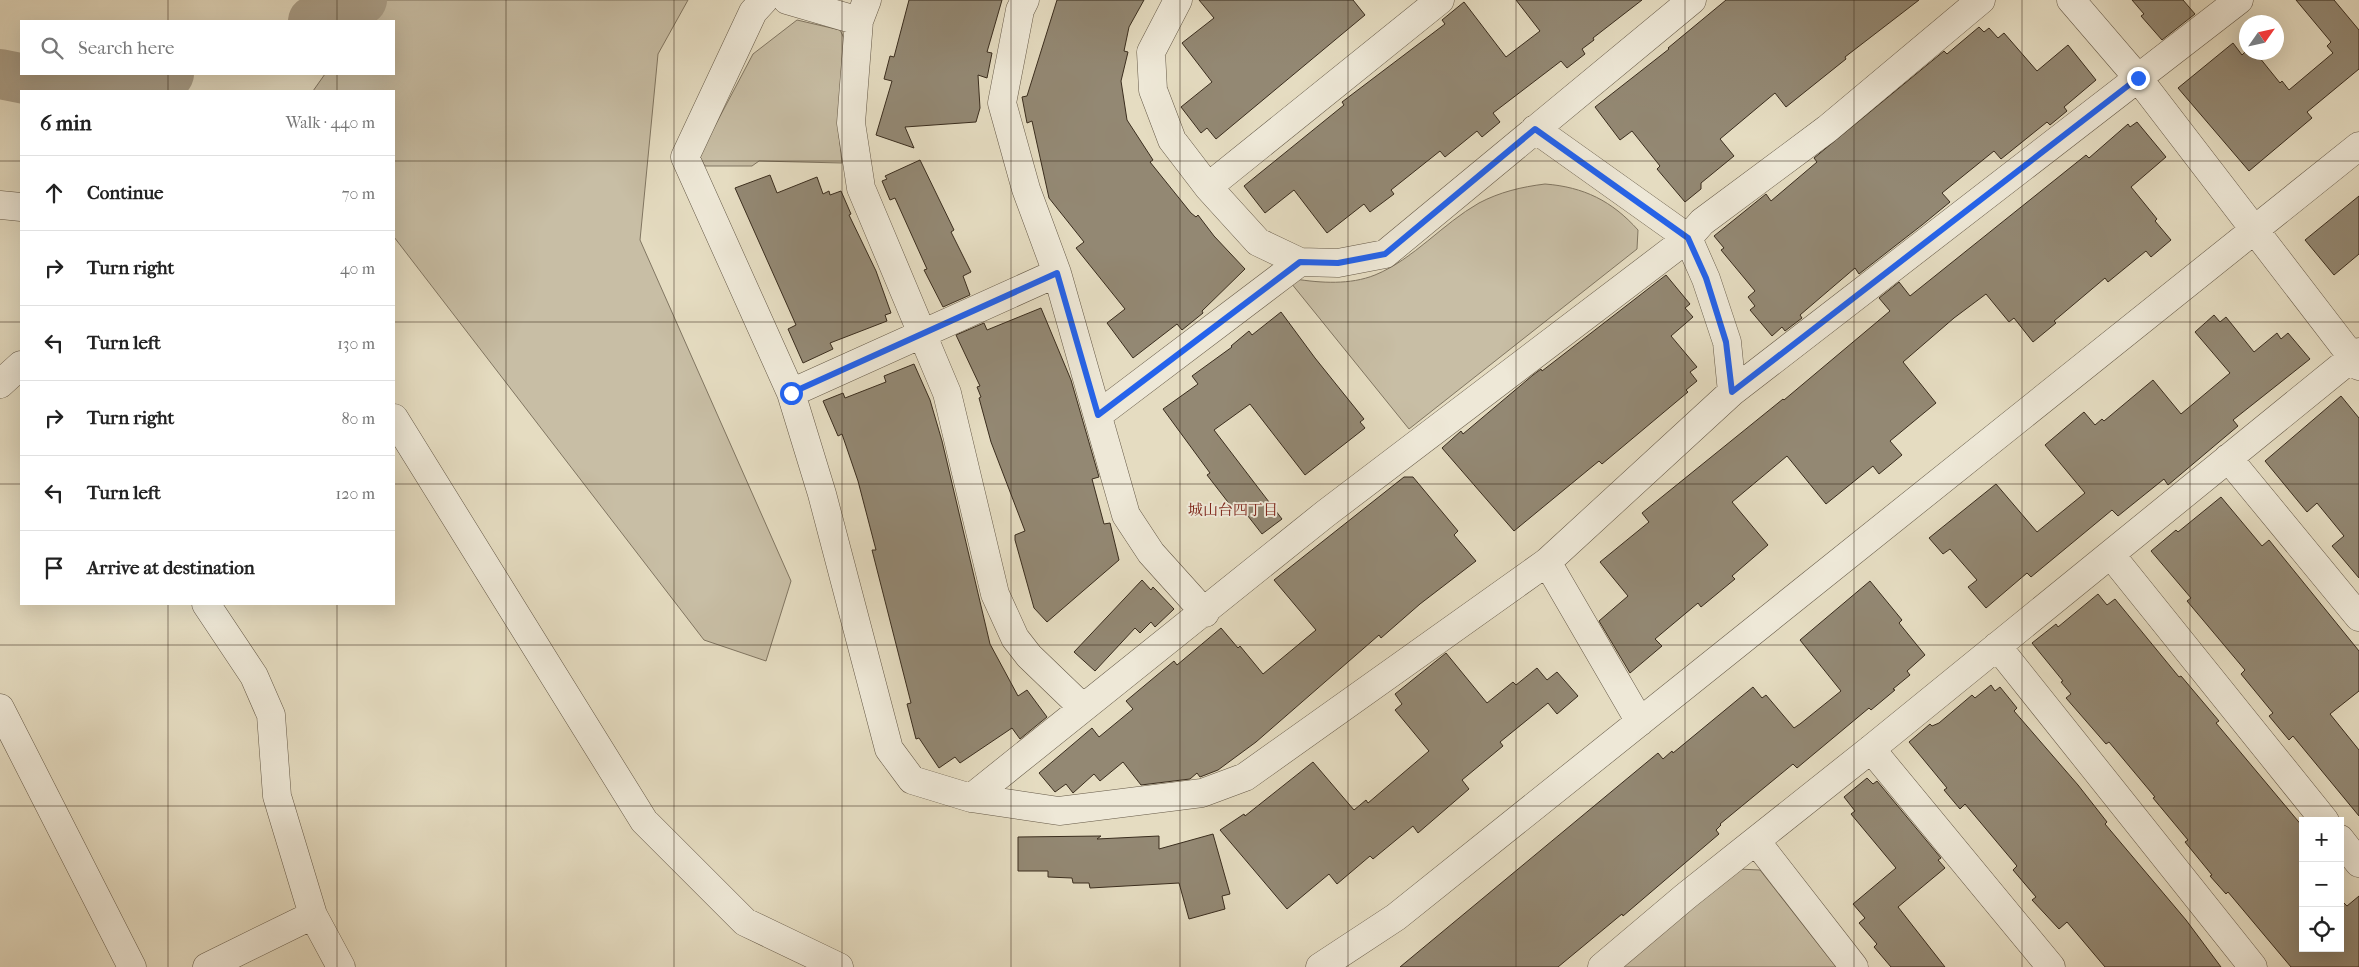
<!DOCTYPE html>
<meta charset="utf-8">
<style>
body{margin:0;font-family:"IM FELL French Canon","Noto Serif JP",serif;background:#f2f2f2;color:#222}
.controls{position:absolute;right:15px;bottom:15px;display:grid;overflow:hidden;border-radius:0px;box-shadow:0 5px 20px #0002}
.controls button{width:45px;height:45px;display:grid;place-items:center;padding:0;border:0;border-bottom:1px solid #e0e0e0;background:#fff;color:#222;font:25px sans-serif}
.compass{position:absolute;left:2239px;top:15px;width:45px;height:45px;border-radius:50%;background:#fff;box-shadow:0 5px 20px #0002;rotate:56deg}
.stop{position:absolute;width:15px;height:15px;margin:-11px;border:4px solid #2563eb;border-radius:50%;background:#fff}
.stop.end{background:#2563eb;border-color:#fff;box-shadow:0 1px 5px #0008}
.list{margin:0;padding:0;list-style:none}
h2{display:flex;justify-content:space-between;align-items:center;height:65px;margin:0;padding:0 20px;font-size:21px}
h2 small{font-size:16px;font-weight:400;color:#767676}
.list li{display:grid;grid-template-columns:32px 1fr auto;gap:15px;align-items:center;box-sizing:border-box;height:75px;padding:0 20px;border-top:1px solid #e0e0e0}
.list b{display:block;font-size:19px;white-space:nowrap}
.list em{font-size:16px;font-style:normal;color:#767676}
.icon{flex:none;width:28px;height:28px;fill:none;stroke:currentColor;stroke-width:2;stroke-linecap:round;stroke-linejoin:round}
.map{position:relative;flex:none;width:2359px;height:967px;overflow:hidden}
.search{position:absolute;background:#fff;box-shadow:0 5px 20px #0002;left:20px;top:20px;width:375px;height:55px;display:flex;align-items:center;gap:12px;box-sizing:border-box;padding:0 18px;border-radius:0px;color:#767676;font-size:19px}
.panel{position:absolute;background:#fff;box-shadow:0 5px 20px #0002;left:20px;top:90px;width:375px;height:515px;border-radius:0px}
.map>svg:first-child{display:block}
.green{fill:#c8bea5;stroke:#817662}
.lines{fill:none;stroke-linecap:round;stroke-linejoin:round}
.river{stroke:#aba08a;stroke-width:50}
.building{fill:#938873;stroke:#3a2d1e}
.minor-casing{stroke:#655947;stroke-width:29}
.minor{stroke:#eee8d7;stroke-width:28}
.route{stroke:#2563eb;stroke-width:6}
.grid{fill:none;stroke:#3a2d1e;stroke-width:1;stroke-opacity:0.55}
.labels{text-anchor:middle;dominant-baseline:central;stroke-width:4;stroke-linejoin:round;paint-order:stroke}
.neighbourhood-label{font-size:15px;fill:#7a1f14;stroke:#eee8d7}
</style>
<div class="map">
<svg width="2359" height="967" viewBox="0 0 2359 967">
<rect width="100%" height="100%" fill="#e5dcc1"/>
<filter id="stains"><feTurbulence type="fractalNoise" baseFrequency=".004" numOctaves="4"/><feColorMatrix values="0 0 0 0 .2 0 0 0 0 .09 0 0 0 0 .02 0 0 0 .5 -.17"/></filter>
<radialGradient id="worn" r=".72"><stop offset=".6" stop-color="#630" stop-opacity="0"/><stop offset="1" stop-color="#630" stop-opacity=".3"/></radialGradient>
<path class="green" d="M 379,0 L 688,0 L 658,54 L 640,240 L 791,581 L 766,661 L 704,640 L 394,237 L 394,91 L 313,91 L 325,74 L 394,74 L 394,21 L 363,21 Z
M 797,20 L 840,30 L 850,50 L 839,135 L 842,163 L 759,161 L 752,166 L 705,166 L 699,156 L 753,54 Z
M 1545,184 C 1584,187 1612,201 1638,230 L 1637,249 L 1409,429 L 1291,283 L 1295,279 C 1321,283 1350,285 1375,275 C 1414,259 1442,224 1479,203 C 1500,192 1521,187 1545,184 Z
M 1738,869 L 1760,870 L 1836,967 L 1617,967 Z"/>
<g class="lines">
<path class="river" d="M 313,21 L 346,10 L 362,0
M 0,74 L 40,82 L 115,82 L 169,74"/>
</g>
<path class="building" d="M 909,0 L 1002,0 L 987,52 L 992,53 L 987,78 L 978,75 L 980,108 L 976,122 L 905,127 L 914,148 L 876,135 L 892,81 L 884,79 L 890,56 L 894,57 Z
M 1057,0 L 1144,0 L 1129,27 L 1124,51 L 1128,52 L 1121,81 L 1127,120 L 1153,160 L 1150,162 L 1191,213 L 1196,217 L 1198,215 L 1214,236 L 1245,269 L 1202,311 L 1203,313 L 1182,330 L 1177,324 L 1133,358 L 1107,323 L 1125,309 L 1076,248 L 1084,242 L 1049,198 L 1032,121 L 1027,123 L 1022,97 L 1027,96 Z
M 1199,0 L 1353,0 L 1365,15 L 1216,139 L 1207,128 L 1201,133 L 1181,107 L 1212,82 L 1182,43 L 1214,18 Z
M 1516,0 L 1642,0 L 1593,38 L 1594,40 L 1582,49 L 1585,54 L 1567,68 L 1561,61 L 1493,113 L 1500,122 L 1482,137 L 1477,131 L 1445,157 L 1440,151 L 1391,190 L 1394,194 L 1370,212 L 1364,204 L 1327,233 L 1294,190 L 1265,213 L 1244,186 L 1344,105 L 1342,102 L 1445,24 L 1442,20 L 1464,2 L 1506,57 L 1540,31 Z
M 1726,0 L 1919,0 L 1845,57 L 1846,59 L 1786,107 L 1775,93 L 1720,139 L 1734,156 L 1701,183 L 1701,189 L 1685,202 L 1657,169 L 1660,166 L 1632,131 L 1620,140 L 1595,107 L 1669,49 L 1668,48 Z
M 2132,0 L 2183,0 L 2195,14 L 2162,40 L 2141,16 L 2144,14 Z
M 2296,0 L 2334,0 L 2359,30 L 2359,69 L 2307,112 L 2312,118 L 2249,171 L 2178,88 L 2233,43 L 2242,55 L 2246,51 L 2255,52 L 2280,83 L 2282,81 L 2289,90 L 2333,53 L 2327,46 L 2331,42 Z
M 1979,27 L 1984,32 L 1989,28 L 1998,38 L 2004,33 L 2037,71 L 2068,45 L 2096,80 L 2064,107 L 2067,111 L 2050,125 L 2047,122 L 2001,159 L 1994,151 L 1942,193 L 1950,202 L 1922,225 L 1859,274 L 1855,268 L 1800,315 L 1802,318 L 1785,331 L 1782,327 L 1772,336 L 1750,310 L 1755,306 L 1748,297 L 1755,291 L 1721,250 L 1724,248 L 1714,236 L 1766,194 L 1771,201 L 1817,162 L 1814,158 L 1944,51 L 1947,54 Z
M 2137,122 L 2166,157 L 2131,187 L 2157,219 L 2155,221 L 2171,240 L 2151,257 L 2146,251 L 2108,282 L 2105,278 L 2054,321 L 2056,323 L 2033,342 L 2014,318 L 2009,322 L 1986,294 L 1954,318 L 1903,362 L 1936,403 L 1890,441 L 1902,455 L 1879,474 L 1873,466 L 1826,504 L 1787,456 L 1732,502 L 1768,545 L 1732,576 L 1735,579 L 1701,607 L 1698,603 L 1655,639 L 1662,646 L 1630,673 L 1599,621 L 1628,596 L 1600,562 L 1649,522 L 1642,513 L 1783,399 L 1784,400 L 1890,311 L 1879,298 L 1899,282 L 1910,296 L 2086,155 L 2089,158 L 2128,124 L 2130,127 Z
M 920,160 L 954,230 L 951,232 L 971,272 L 963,276 L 970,295 L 943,307 L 924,270 L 927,269 L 895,198 L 890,200 L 882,181 L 887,179 L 885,176 Z
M 770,175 L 777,193 L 817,177 L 823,194 L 829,191 L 830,195 L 841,191 L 851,214 L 849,215 L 876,271 L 891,313 L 885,315 L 887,321 L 830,343 L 833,349 L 803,363 L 788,329 L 796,325 L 735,188 Z
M 2359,196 L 2359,254 L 2334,275 L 2305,240 Z
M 1666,275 L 1690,304 L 1685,308 L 1693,317 L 1671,336 L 1697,367 L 1690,372 L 1697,381 L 1686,390 L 1688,392 L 1602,464 L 1599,461 L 1514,531 L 1442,448 L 1461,431 L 1463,434 L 1533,375 L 1541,369 L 1542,371 Z
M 1041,308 L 1071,380 L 1099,477 L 1092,479 L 1104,524 L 1110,523 L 1119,560 L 1047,622 L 1034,608 L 1015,540 L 1015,535 L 1025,531 L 991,442 L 979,398 L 981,397 L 977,387 L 980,386 L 956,335 L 984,323 L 987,330 Z
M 1281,312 L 1315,358 L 1364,419 L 1360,422 L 1365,428 L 1305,475 L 1250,404 L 1214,430 L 1282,519 L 1262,534 L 1237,502 L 1231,506 L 1207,475 L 1210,473 L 1163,409 L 1198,384 L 1192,376 L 1232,347 L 1231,346 L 1249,331 L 1252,335 Z
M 2214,315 L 2220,322 L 2226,317 L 2254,352 L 2277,333 L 2281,339 L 2288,333 L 2310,359 L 2233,420 L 2238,426 L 2168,485 L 2164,479 L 2118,516 L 2112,510 L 2031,577 L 2027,573 L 1986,608 L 1968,587 L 1977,580 L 1950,549 L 1943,554 L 1929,538 L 1996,484 L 2037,532 L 2085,493 L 2045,445 L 2084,412 L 2095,425 L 2102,419 L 2104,421 L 2153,380 L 2181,414 L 2230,373 L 2195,332 Z
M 914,364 L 930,400 L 942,441 L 990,644 L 1018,696 L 1027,690 L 1047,717 L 1020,739 L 1012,728 L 960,763 L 955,757 L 939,768 L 919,738 L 916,739 L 907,704 L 911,703 L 872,550 L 876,550 L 858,481 L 842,434 L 838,436 L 823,401 L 843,393 L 845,398 L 886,382 L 884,376 Z
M 2341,396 L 2359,418 L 2359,578 L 2332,546 L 2344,536 L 2317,503 L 2307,512 L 2265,461 Z
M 1404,477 L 1413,477 L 1458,531 L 1454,535 L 1476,561 L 1420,604 L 1381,638 L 1379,635 L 1256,742 L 1218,770 L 1200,777 L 1197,773 L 1190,779 L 1141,785 L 1123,762 L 1100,781 L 1094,774 L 1073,793 L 1066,784 L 1055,792 L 1039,773 L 1092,728 L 1099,737 L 1133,709 L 1126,701 L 1174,661 L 1177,665 L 1221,628 L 1238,648 L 1240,646 L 1263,674 L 1316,630 L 1274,580 Z
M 2221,497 L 2262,546 L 2269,540 L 2359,651 L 2359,691 L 2330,714 L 2359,750 L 2359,816 L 2293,736 L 2289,740 L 2269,716 L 2273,713 L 2241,674 L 2245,670 L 2187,601 L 2191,598 L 2151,551 L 2176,530 L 2178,532 Z
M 1142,580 L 1151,590 L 1153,587 L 1174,609 L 1155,627 L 1151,622 L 1140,633 L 1135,628 L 1095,671 L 1074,652 Z
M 1870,581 L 1902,620 L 1899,623 L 1925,655 L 1907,671 L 1910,675 L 1893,689 L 1895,690 L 1871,710 L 1869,708 L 1797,768 L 1793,764 L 1720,824 L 1721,825 L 1716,830 L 1719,834 L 1623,916 L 1622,914 L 1558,967 L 1400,967 L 1658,753 L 1663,759 L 1672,751 L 1673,753 L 1753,687 L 1762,698 L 1766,695 L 1794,728 L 1800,724 L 1841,691 L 1800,640 Z
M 2098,594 L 2107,605 L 2115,599 L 2179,677 L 2181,676 L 2219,721 L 2216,723 L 2303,827 L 2303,948 L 2340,948 L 2340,899 L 2347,906 L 2359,896 L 2359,967 L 2291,967 L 2228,892 L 2226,894 L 2210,876 L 2212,875 L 2185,842 L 2188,840 L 2153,798 L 2155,797 L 2109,742 L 2106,744 L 2066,698 L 2071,694 L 2061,682 L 2063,681 L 2032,643 L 2056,624 L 2058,627 Z
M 1446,653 L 1487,703 L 1513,682 L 1516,685 L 1537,668 L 1547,680 L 1557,672 L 1578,696 L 1557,714 L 1548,703 L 1500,742 L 1503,746 L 1462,780 L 1469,789 L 1418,833 L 1413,826 L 1373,859 L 1370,856 L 1337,884 L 1329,874 L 1287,909 L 1220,830 L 1244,814 L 1245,816 L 1313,762 L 1354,810 L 1366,800 L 1368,803 L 1429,751 L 1395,710 L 1402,704 L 1395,694 Z
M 1991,685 L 1995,691 L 2000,687 L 2017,708 L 2014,711 L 2078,785 L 2107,822 L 2105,824 L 2186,920 L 2221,967 L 2105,967 L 2067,922 L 2059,929 L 2032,900 L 2036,897 L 2013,870 L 2017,866 L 1965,804 L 1960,809 L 1944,790 L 1947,788 L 1909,742 L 1930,724 L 1932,726 L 1939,723 L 1972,695 L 1975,698 Z
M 1867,778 L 1873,784 L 1877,781 L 1941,858 L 1938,860 L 1945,868 L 1898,907 L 1945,967 L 1891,967 L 1874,947 L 1877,944 L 1859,923 L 1865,918 L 1853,904 L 1896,868 L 1851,814 L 1855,811 L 1844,797 Z
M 1213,834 L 1230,894 L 1222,896 L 1225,909 L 1189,919 L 1179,883 L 1090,888 L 1089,883 L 1073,883 L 1072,878 L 1048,877 L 1048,871 L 1018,871 L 1018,837 L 1101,836 L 1097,839 L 1159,836 L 1159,849 Z"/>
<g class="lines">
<defs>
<path id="minor" d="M 764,0 L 753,12 L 685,157 L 791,393 L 822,494 L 889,749 L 912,780 L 971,798 L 1059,811 L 1202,793 L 1245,777 L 1547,562 L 1732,392 L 2239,0
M 787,0 L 859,21 L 867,0
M 1025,0 L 1020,10 L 1002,103 L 1026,189 L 1057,273 L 1126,515 L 1151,553 L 1205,613
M 1178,0 L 1151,52 L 1153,90 L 1172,140 L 1208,187 L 1258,242 L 1300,262 L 1338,263 L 1385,254 L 1692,0
M 2071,0 L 2138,78 L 2359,366
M 859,21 L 851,123 L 861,188 L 947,393 L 995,594 L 1015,638 L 1029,656 L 1082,707
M 1535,129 L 1688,238 L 1706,279 L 1727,342 L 1732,392
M 1208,187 L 1440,0
M 0,205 L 21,207
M 0,384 L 21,365
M 791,393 L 1057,273
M 1098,415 L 1300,262
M 394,418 L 644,821 L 745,922 L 839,967
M 2228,458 L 2359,617
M 2111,555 L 2325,821
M 1547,562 L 1640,722
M 206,604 L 254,676 L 271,715 L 277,796 L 313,915 L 341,967
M 1997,646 L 2253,967
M 0,708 L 132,967
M 1871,749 L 2051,967
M 971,798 L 1325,514 L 1688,238 L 1702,222 L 1827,129 L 1981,0
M 2340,839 L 2359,863
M 1756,841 L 1854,967
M 207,967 L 313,915
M 1320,967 L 1396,917 L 2359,146
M 1602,967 L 1686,896 L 1871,749 L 2359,352"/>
</defs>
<use href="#minor" class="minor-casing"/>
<use href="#minor" class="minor"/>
</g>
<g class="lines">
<path class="route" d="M 791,393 L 1057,273 L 1098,415 L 1300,262 L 1338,263 L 1385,254 L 1535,129 L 1688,238 L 1706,278 L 1726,342 L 1732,392 L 2138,78"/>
</g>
<path class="grid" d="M 168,0 L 168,21M 337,0 L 337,21M 506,0 L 506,967M 674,0 L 674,967M 842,0 L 842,967M 1011,0 L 1011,967M 1180,0 L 1180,967M 1348,0 L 1348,967M 1516,0 L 1516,967M 1685,0 L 1685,967M 1854,0 L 1854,967M 2022,0 L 2022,967M 2190,0 L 2190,967M 168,74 L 168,91M 337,74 L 337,91M 0,161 L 21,161M 394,161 L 2359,161M 0,322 L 21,322M 394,322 L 2359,322M 0,484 L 21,484M 394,484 L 2359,484M 168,604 L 168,967M 337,604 L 337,967M 0,645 L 2359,645M 0,806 L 2359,806"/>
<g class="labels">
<g class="neighbourhood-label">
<text x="1233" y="510">城山台四丁目</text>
</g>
</g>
<rect width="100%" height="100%" filter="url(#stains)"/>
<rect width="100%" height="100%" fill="url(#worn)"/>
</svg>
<div class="controls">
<button>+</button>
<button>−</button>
<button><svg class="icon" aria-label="locate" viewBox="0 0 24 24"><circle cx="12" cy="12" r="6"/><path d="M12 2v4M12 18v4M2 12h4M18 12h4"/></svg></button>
</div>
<svg class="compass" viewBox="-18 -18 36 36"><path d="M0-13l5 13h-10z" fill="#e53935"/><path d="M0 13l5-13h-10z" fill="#767676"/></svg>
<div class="stop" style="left:791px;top:393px"></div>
<div class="stop end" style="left:2138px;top:78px"></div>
<div class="search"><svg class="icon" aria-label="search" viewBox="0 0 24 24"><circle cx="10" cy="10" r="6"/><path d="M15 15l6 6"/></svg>Search here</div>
<section class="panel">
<h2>6 min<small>Walk · 440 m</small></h2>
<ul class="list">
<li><svg class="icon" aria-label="ahead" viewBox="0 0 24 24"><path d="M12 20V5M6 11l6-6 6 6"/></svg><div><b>Continue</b></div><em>70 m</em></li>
<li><svg class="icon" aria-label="right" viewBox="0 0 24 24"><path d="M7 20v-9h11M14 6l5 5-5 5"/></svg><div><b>Turn right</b></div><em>40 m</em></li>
<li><svg class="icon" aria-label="left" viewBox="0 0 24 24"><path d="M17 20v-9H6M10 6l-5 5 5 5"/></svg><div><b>Turn left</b></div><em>130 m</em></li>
<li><svg class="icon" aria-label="right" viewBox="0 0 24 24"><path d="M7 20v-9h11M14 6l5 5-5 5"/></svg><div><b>Turn right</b></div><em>80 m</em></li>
<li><svg class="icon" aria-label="left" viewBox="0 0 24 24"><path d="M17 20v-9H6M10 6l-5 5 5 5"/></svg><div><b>Turn left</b></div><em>120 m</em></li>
<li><svg class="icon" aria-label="arrive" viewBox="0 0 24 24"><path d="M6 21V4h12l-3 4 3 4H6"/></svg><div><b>Arrive at destination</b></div></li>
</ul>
</section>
</div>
